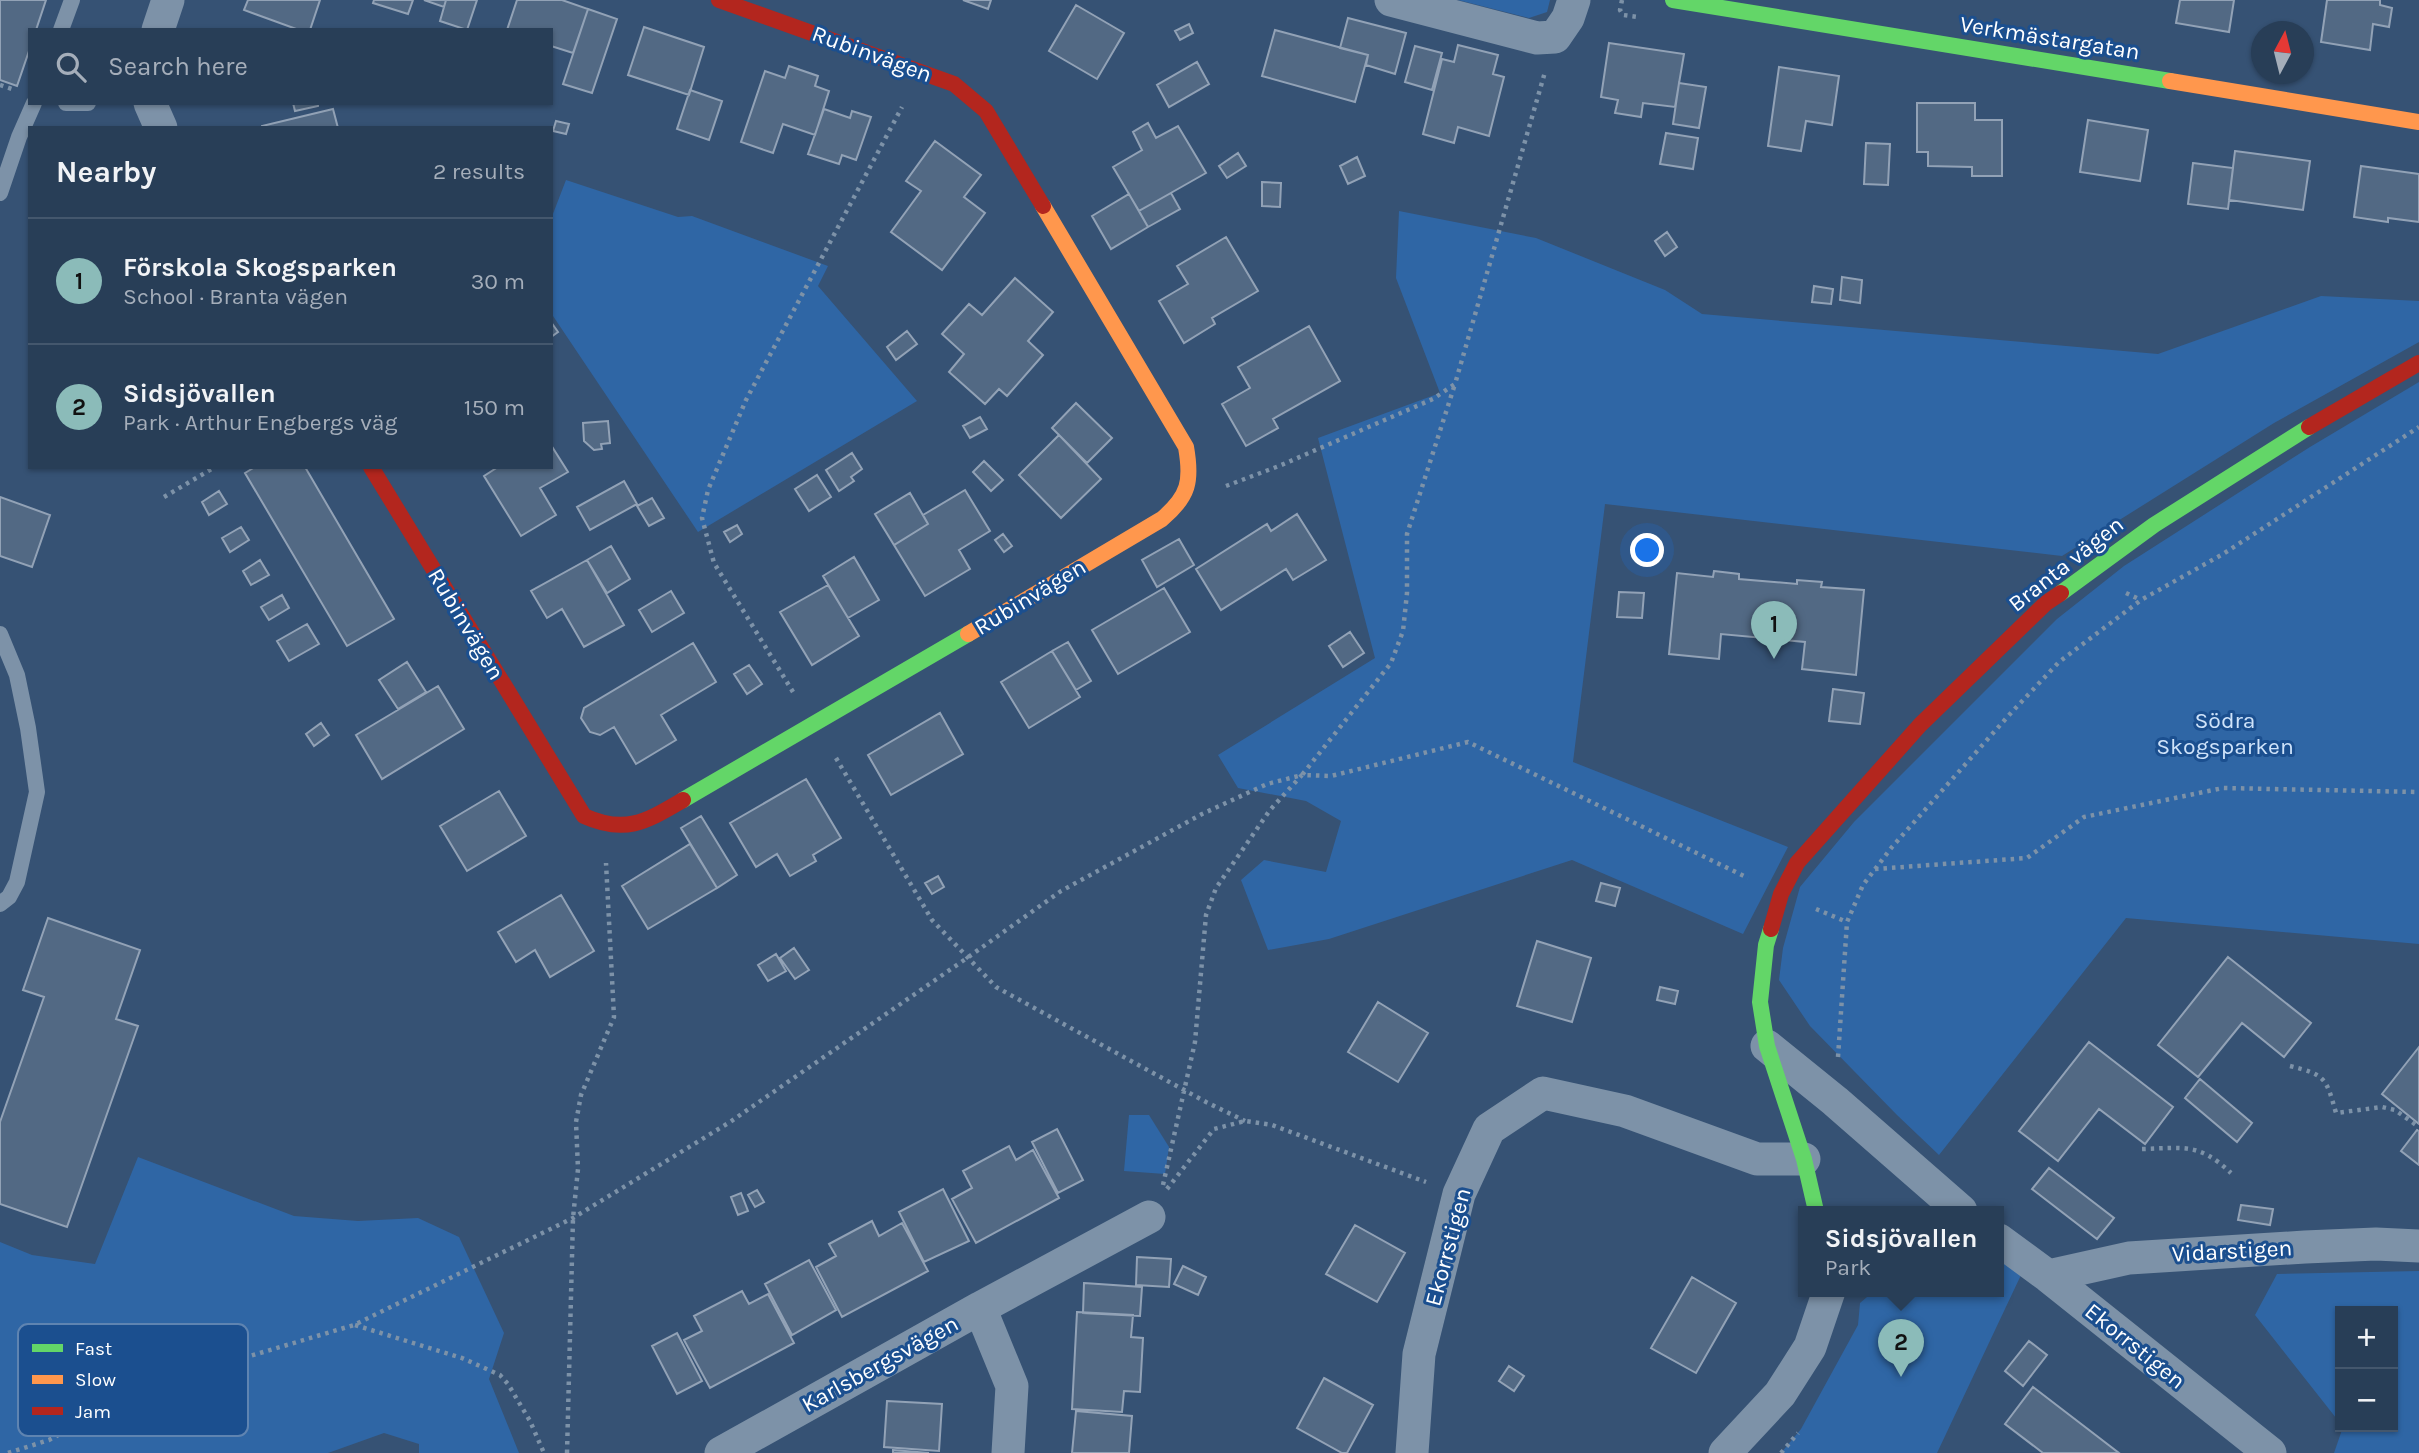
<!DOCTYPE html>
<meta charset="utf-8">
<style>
body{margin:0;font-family:Karla,sans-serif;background:#30455d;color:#f1f3f6}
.controls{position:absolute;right:21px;bottom:21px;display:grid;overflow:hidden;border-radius:0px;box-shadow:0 2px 5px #0004}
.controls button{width:63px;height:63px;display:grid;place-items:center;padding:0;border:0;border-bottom:2px solid #44576d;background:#283e57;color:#f1f3f6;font:35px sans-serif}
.compass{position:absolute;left:2251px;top:21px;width:63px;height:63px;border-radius:50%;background:#283e57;box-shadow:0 2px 5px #0004;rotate:7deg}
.you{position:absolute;left:1648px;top:551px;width:24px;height:24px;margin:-18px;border:5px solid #fff;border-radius:50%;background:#1a73e8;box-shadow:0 0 0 10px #1a73e833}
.badge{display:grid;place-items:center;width:46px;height:46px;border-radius:50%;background:#8bbbb9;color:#111;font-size:23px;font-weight:700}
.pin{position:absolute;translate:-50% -58px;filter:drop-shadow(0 2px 4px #0008)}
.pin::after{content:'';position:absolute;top:37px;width:24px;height:21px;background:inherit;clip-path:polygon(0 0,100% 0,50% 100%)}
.popup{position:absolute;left:1798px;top:1206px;width:206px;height:91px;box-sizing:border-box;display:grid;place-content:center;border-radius:0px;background:#283e57;filter:drop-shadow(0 2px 5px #0005);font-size:23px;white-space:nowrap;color:#a5aeba}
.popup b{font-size:26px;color:#f1f3f6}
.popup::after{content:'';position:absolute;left:50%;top:100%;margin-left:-14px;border:14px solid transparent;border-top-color:#283e57}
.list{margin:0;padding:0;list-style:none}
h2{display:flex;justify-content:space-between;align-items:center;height:91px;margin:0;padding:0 28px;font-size:30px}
h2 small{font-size:23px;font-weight:400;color:#a5aeba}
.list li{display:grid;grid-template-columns:46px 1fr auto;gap:21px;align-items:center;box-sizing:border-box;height:126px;padding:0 28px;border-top:2px solid #44576d}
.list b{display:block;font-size:26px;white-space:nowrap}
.list p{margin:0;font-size:23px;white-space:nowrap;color:#a5aeba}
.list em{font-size:23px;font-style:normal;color:#a5aeba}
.icon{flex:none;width:38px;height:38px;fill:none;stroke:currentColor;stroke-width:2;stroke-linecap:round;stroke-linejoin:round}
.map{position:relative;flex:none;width:2419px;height:1453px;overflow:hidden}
.search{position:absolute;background:#283e57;box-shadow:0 2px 5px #0004;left:28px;top:28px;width:525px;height:77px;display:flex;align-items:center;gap:18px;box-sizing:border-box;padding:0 24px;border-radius:0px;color:#a5aeba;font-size:26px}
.panel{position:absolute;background:#283e57;box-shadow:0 2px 5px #0004;left:28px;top:126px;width:525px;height:343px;border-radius:0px}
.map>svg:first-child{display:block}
.green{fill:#2f66a5}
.building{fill:#526984;stroke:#92a2b6;stroke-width:2}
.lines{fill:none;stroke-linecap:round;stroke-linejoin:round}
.path{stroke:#7d92a8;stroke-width:4.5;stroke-dasharray:3.5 5;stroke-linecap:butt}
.lane{stroke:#7d92a8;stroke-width:16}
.street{stroke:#7d92a8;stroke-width:33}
.fast{stroke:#63d668;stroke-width:16}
.slow{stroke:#ff974d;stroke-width:16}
.jam{stroke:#b3261e;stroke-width:16}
.labels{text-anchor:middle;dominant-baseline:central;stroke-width:6;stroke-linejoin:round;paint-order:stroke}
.street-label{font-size:23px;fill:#fff;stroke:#1b4f8f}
.park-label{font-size:23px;fill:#cfe3fa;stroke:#1b4f8f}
.key{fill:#1b4f8f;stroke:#5f84b1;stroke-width:2}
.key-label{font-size:19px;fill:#fff}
</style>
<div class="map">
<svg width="2419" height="1453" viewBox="0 0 2419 1453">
<rect width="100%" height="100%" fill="#365274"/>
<path class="green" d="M 1458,0 L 1550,0 L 1547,12 L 1529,18 Z
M 566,180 L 678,217 L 692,216 L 828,266 L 818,286 L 917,401 L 698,532 L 551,313 L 551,219 Z
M 1399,211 L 1536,238 L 1665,290 L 1702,314 L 2158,354 L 2321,296 L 2419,301 L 2419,342 L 2274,423 L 2062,556 L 1605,504 L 1573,762 L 1788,847 L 1743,934 L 1572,860 L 1329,939 L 1268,950 L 1241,880 L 1264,860 L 1326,872 L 1341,821 L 1306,801 L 1238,788 L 1218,755 L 1375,658 L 1318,438 L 1440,393 L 1396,278 Z
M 2419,382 L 2419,944 L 2126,918 L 1939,1155 L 1897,1115 L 1810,1026 L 1779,980 L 1783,948 L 1800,887 L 1854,822 L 2057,619 L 2124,566 L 2310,447 Z
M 1129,1115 L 1149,1115 L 1169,1147 L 1165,1174 L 1124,1171 Z
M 138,1157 L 294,1216 L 358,1221 L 418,1218 L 459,1237 L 504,1333 L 489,1379 L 519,1453 L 419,1453 L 419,1444 L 384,1433 L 328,1453 L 0,1453 L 0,1242 L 32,1255 L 95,1264 Z
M 1999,1259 L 2021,1275 L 1937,1453 L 1781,1453 L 1801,1429 L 1858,1325 L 1860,1303 L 1874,1291 L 1999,1291 Z
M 2419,1271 L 2419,1453 L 2334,1453 L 2343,1427 L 2393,1427 L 2393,1311 L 2340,1311 L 2340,1423 L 2255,1315 L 2277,1274 Z"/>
<path class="building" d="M 0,0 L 46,0 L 36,30 L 30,30 L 30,48 L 17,86 L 0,80 Z
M 248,0 L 320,0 L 310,30 L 299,30 L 244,10 Z
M 374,0 L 413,0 L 408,14 L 373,3 Z
M 424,0 L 446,0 L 444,7 Z
M 446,0 L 477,0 L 467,30 L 440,21 Z
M 517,0 L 562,0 L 588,9 L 573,53 L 551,46 L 551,30 L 507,30 Z
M 963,0 L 991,0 L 988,9 Z
M 2180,0 L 2234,0 L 2229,32 L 2176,23 Z
M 2327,0 L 2380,0 L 2380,5 L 2392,8 L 2389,27 L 2373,24 L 2370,50 L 2321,42 Z
M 1076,5 L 1124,33 L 1097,79 L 1049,51 Z
M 588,9 L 617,19 L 592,93 L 563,84 Z
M 1348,18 L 1406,33 L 1395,74 L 1366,65 L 1368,55 L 1340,48 Z
M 1189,24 L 1193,33 L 1180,40 L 1175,31 Z
M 644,27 L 704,47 L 689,95 L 628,75 Z
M 1275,30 L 1368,55 L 1355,102 L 1262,76 Z
M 1609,43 L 1684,54 L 1675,107 L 1643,103 L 1641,117 L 1615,113 L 1618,100 L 1601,97 Z
M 1458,45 L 1498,55 L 1493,74 L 1504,77 L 1489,136 L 1458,127 L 1454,143 L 1423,134 L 1442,59 L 1454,62 Z
M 1415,46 L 1442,53 L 1432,90 L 1405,82 Z
M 1197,62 L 1209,84 L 1169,107 L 1157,85 Z
M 789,66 L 818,76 L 815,86 L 829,91 L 815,135 L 783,124 L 773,153 L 741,142 L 765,71 L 785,78 Z
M 1779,67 L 1839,76 L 1832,125 L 1806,121 L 1801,151 L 1768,146 Z
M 1679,83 L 1706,87 L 1699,128 L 1673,124 Z
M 690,90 L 722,101 L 709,140 L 677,129 Z
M 293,103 L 318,103 L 318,106 L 295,111 Z
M 1917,103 L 1975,103 L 1975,120 L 2002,120 L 2002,176 L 1972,176 L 1972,167 L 1928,166 L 1928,152 L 1917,152 Z
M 333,109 L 338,128 L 262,128 L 262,126 Z
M 824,109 L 850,118 L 852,111 L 871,117 L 856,160 L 842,155 L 839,164 L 808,154 Z
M 2088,120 L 2148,130 L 2140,181 L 2080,172 Z
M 556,121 L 569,124 L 566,134 L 553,131 Z
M 1148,123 L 1156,138 L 1178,126 L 1206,173 L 1139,211 L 1113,167 L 1142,150 L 1133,132 Z
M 1666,133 L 1698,138 L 1693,169 L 1660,164 Z
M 935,141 L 981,175 L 964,197 L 985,213 L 942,270 L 891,232 L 921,191 L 906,181 Z
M 1866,143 L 1890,144 L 1888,185 L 1864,184 Z
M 2235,151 L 2310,161 L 2303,210 L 2229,200 Z
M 1238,153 L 1246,166 L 1227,178 L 1219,166 Z
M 1357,157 L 1365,176 L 1348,184 L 1340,166 Z
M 2193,163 L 2233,168 L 2228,209 L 2188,204 Z
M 2361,166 L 2419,174 L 2419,222 L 2388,218 L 2388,222 L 2354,217 Z
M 1262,182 L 1281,183 L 1280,207 L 1262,206 Z
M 1171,193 L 1180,209 L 1148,227 L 1139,211 Z
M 1129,194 L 1148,227 L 1111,249 L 1092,216 Z
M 1667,232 L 1677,247 L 1665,256 L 1655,241 Z
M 1226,237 L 1258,291 L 1212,318 L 1215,324 L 1184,343 L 1159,301 L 1188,284 L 1177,266 Z
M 1842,277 L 1862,280 L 1860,303 L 1840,300 Z
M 1015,278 L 1053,312 L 1028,341 L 1043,355 L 1007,396 L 999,389 L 985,404 L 949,372 L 964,354 L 942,334 L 969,304 L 982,315 Z
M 1814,286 L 1833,289 L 1831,304 L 1812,302 Z
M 551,322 L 558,332 L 551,337 Z
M 1309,326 L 1340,381 L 1273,419 L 1278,428 L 1246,446 L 1222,404 L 1250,388 L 1238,367 Z
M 907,331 L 917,344 L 896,360 L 887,347 Z
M 1076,403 L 1112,438 L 1087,463 L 1052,428 Z
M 980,417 L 987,429 L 970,438 L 963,426 Z
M 608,421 L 610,443 L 601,444 L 602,449 L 594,450 L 584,441 L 583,423 Z
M 1059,435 L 1101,479 L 1061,518 L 1019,475 Z
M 551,445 L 568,472 L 540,488 L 556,515 L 521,536 L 484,476 L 498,467 L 551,467 Z
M 852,453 L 862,469 L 851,477 L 854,481 L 839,491 L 826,470 Z
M 984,461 L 1003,480 L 991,491 L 973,472 Z
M 255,467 L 305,467 L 394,619 L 347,646 L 245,473 Z
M 817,475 L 831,497 L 809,511 L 795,489 Z
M 624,481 L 637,504 L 590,530 L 577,507 Z
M 965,490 L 990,531 L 959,550 L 970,569 L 925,596 L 894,545 L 928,524 L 923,515 Z
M 219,491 L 227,504 L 209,515 L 202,502 Z
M 910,493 L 928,524 L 894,545 L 875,514 Z
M 0,497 L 50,515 L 32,567 L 0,556 Z
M 652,498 L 664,518 L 649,526 L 637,506 Z
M 1297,514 L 1326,560 L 1293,580 L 1286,569 L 1221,610 L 1196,569 L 1267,524 L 1271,531 Z
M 737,525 L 742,534 L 730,542 L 724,532 Z
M 241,527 L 249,540 L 230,552 L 222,538 Z
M 1003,534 L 1012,546 L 1004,552 L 995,540 Z
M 1179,539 L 1194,565 L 1157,587 L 1142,560 Z
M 611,546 L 630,579 L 607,593 L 587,560 Z
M 854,557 L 879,600 L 848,618 L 823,576 Z
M 260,560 L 269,575 L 251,585 L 243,571 Z
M 587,560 L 624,625 L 584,647 L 562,609 L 547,618 L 531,591 Z
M 1714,571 L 1739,574 L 1739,579 L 1797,584 L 1797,580 L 1822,582 L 1821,587 L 1864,590 L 1856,675 L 1802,669 L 1805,642 L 1721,634 L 1719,659 L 1669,654 L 1677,573 L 1713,577 Z
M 828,585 L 859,636 L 812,665 L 780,612 Z
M 1164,588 L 1190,632 L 1118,674 L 1092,630 Z
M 671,591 L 684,613 L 652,632 L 639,610 Z
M 1619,592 L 1644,593 L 1642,618 L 1617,617 Z
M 282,595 L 289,608 L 269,620 L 261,607 Z
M 307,624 L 319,644 L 289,661 L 277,641 Z
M 1350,632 L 1364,653 L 1343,667 L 1329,646 Z
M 1068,642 L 1091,681 L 1076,690 L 1052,651 Z
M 693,643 L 716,682 L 661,715 L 676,740 L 636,764 L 614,727 L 600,735 L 590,732 L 581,718 L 584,708 Z
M 1052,651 L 1080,697 L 1029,728 L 1001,682 Z
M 407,662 L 426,692 L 398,709 L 379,680 Z
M 749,665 L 762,684 L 747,694 L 734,674 Z
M 438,686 L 464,729 L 382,779 L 356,735 Z
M 1833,689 L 1864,693 L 1860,724 L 1829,721 Z
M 940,713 L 963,754 L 891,795 L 868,755 Z
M 321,723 L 329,735 L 314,746 L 306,734 Z
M 806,779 L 841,838 L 813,855 L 816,861 L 790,876 L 777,854 L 756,867 L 730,823 Z
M 499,791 L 526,836 L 467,871 L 440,826 Z
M 701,816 L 737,875 L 717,888 L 681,828 Z
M 690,844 L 717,888 L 648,929 L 622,886 Z
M 938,876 L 944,887 L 932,894 L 925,883 Z
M 1601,883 L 1620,888 L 1615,906 L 1596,901 Z
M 561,895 L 594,951 L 550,977 L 535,950 L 516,962 L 498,932 Z
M 48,918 L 140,950 L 116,1019 L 138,1026 L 67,1227 L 0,1204 L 0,1122 L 44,997 L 23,990 Z
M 1537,941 L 1591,958 L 1572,1022 L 1517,1006 Z
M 794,948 L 809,970 L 795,979 L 780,958 Z
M 776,954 L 786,971 L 768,981 L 758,965 Z
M 2228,957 L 2311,1023 L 2284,1057 L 2242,1023 L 2198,1077 L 2158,1045 Z
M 1660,987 L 1678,991 L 1675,1004 L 1657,1000 Z
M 1378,1002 L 1428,1033 L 1398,1082 L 1348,1052 Z
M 2089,1042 L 2173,1107 L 2145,1144 L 2099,1109 L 2058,1161 L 2019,1131 Z
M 2419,1047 L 2419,1124 L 2382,1094 Z
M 2200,1079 L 2252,1123 L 2237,1142 L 2185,1098 Z
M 1057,1129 L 1083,1180 L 1058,1193 L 1032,1142 Z
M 2417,1130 L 2419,1131 L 2419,1165 L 2401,1151 Z
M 1009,1146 L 1016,1160 L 1033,1150 L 1059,1198 L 976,1243 L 952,1199 L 972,1188 L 963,1171 Z
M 2049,1168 L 2114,1218 L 2097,1239 L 2032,1189 Z
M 943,1189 L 969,1241 L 924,1262 L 899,1212 Z
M 757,1190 L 764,1202 L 755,1207 L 748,1195 Z
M 741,1193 L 748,1211 L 738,1215 L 731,1197 Z
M 2241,1205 L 2273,1209 L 2270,1225 L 2238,1220 Z
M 872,1221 L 879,1236 L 902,1223 L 928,1271 L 842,1317 L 816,1267 L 836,1256 L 829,1244 Z
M 1355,1225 L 1405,1253 L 1377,1302 L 1326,1274 Z
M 1137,1257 L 1171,1259 L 1169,1287 L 1136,1285 Z
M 809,1260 L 836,1310 L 792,1335 L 765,1284 Z
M 1183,1266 L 1206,1277 L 1198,1295 L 1174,1284 Z
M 1692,1277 L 1736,1303 L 1696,1373 L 1651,1348 Z
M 1084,1283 L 1142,1287 L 1140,1316 L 1083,1313 Z
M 742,1291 L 749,1304 L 768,1294 L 794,1343 L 710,1388 L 684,1340 L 702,1331 L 694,1316 Z
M 1077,1312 L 1133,1315 L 1131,1337 L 1143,1338 L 1140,1392 L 1124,1391 L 1122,1412 L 1072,1409 Z
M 677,1333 L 702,1381 L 677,1394 L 652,1346 Z
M 2029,1341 L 2047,1355 L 2023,1386 L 2005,1371 Z
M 1509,1366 L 1524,1376 L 1514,1391 L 1499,1381 Z
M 1324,1378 L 1373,1405 L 1347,1453 L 1342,1453 L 1297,1428 Z
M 2033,1387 L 2119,1453 L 2043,1453 L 2005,1424 Z
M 887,1401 L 942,1404 L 939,1451 L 884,1447 Z
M 1076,1411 L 1132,1416 L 1129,1453 L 1072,1453 Z
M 893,1450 L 929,1453 L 893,1453 Z"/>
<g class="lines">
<path class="path" d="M 1622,0 L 1620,10 L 1623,15 L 1638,17
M 0,85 L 12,89
M 1226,486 L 1279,466 L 1433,399 L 1455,384 L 1545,72
M 164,497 L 215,467
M 2126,593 L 2141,600
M 793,692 L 714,563 L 702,518 L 708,490 L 746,400 L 902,107
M 836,758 L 932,920 L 996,987 L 1206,1102 L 1245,1121
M 1875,869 L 2027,858 L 2084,817 L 2223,788 L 2419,792
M 1816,909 L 1847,922
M 1838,1057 L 1847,922 L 1863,885 L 1892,847 L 2010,714 L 2059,662 L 2141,600 L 2223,554 L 2419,427
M 2290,1066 C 2326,1075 2326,1078 2336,1113 L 2382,1107 L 2395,1110 L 2419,1127
M 2142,1149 C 2184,1148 2198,1142 2231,1173
M 1163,1185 L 1195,1042 L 1206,915 L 1216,888 L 1270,810 L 1302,775 L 1331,776 L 1468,742 L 1748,878
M 1167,1189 L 1214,1129 L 1245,1121 L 1272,1125 L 1426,1182
M 355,1325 L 462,1358 L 500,1375 L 508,1384 L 530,1421 L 544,1453
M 8,1453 L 49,1440 L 107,1409 L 183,1376 L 354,1325 L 573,1218 L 730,1122 L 967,958 L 1061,891 L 1202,814 L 1267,784 L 1302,775 L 1391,663 L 1403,631 L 1407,593 L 1407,534 L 1455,384
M 567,1453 L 573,1218 L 578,1169 L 576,1122 L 581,1095 L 614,1017 L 606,863
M 1781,1453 L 1798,1433"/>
<path class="lane" d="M 61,30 L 72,0
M 66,103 L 88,103
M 0,193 L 19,137 L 34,103
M 0,634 L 17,675 L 28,728 L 37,792 L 17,882 L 9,897 L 0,904"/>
<path class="street" d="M 1391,0 L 1537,38 L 1555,37 L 1568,18 L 1574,0
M 158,30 L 168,0
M 150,103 L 161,128
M 1767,1046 L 1835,1101 L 1961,1211
M 1999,1240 L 2048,1276 L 2270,1453
M 2048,1276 L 2129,1258 L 2305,1247 L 2376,1244 L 2419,1246
M 980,1308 L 1149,1217
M 721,1453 L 980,1308 L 1012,1386 L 1008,1453
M 1412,1453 L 1419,1354 L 1459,1194 L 1489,1129 L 1543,1093 L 1625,1111 L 1757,1159 L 1804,1159
M 1725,1453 L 1780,1394 L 1810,1347 L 1829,1291"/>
<path class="fast" d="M 1673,0 L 2170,81
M 2061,593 L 2154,525 L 2309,427
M 683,800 L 968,634
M 1771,929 L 1766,945 L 1760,1002 L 1767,1046 L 1804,1159 L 1816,1211"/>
<path class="slow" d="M 2170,81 L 2419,122
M 968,634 L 1162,519 C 1189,496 1192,481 1186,447 L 1043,206"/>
<path class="jam" d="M 719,0 L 954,84 L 986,111 L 1043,206
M 2309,427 L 2419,363
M 371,467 L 584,816 C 626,835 647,821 683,800
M 1771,929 L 1781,894 L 1797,863 L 1920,725 L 2046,603 L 2061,593"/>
</g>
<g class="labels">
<g class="street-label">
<text transform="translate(2050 38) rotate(9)">Verkmästargatan</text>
<text transform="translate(872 54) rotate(20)">Rubinvägen</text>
<text transform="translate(2066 564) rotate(-38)">Branta vägen</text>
<text transform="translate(1030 597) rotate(-31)">Rubinvägen</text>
<text transform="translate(466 624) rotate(59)">Rubinvägen</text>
<text transform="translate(1448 1247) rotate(-75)">Ekorrstigen</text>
<text transform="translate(2232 1251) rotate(-3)">Vidarstigen</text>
<text transform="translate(2135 1346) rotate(39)">Ekorrstigen</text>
<text transform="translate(880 1364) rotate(-29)">Karlsbergsvägen</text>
</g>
<g class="park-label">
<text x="2225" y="720">Södra<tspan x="2225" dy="26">Skogsparken</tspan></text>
</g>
</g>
<rect x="18" y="1324" width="230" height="112" rx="10" class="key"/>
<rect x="32" y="1344" width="31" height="8" fill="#63d668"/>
<rect x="32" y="1375" width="31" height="9" fill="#ff974d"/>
<rect x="32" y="1407" width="31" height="8" fill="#b3261e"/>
<g class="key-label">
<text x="75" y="1355">Fast</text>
<text x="75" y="1386">Slow</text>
<text x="75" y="1418">Jam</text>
</g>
</svg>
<div class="controls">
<button>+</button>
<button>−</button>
</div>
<svg class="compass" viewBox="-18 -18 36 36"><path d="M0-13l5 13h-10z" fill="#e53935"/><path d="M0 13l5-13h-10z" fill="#a5aeba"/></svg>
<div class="you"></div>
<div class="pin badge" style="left:1774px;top:659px">1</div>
<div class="pin badge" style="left:1901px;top:1377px">2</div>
<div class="popup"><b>Sidsjövallen</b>Park</div>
<div class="search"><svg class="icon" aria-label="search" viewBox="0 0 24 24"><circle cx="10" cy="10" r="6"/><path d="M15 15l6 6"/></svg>Search here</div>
<section class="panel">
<h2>Nearby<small>2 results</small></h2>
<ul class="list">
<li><span class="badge">1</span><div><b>Förskola Skogsparken</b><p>School · Branta vägen</p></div><em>30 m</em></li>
<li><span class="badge">2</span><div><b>Sidsjövallen</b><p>Park · Arthur Engbergs väg</p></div><em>150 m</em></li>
</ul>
</section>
</div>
